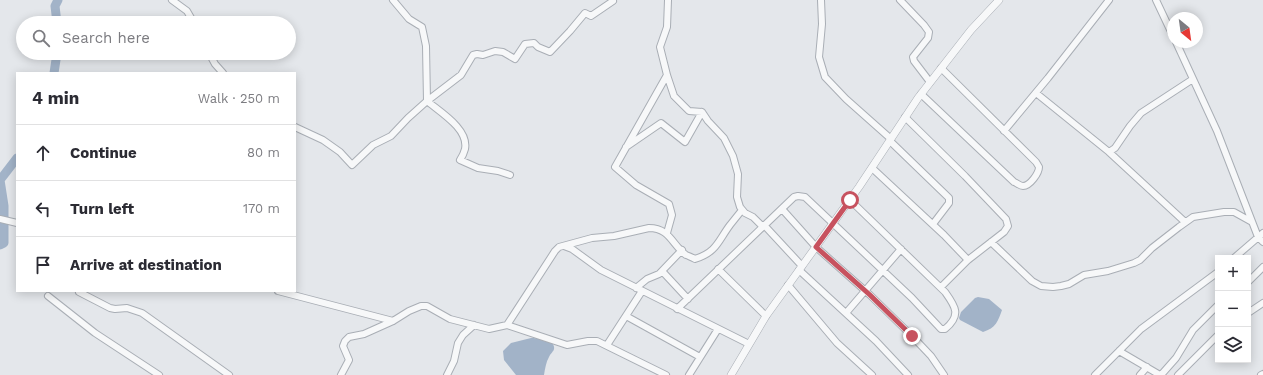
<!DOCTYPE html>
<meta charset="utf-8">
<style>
body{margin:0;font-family:"Work Sans",sans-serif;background:#f2f2f3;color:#2b2b33}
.controls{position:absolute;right:12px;bottom:12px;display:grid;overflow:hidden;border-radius:0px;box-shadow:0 2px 10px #0003}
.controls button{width:36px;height:36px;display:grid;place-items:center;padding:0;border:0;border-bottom:1px solid #e1e1e2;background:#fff;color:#2b2b33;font:20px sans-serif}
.compass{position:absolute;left:1167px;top:12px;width:36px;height:36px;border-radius:50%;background:#fff;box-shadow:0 2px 10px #0003;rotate:151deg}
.stop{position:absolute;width:12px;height:12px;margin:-9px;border:3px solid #c7525f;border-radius:50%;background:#fff}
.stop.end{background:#c7525f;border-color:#fff;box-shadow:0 1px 4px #0008}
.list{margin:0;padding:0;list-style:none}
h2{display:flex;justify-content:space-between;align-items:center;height:52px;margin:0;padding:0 16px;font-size:17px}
h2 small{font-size:13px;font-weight:400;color:#7c7c81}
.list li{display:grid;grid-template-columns:26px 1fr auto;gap:12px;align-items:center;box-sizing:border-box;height:56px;padding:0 16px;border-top:1px solid #e1e1e2}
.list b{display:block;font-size:15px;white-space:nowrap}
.list em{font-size:13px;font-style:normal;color:#7c7c81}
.icon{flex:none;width:22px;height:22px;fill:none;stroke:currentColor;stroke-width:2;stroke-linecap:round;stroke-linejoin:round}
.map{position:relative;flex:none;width:1263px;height:375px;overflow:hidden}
.search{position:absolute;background:#fff;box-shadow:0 2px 10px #0003;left:16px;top:16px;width:280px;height:44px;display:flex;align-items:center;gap:10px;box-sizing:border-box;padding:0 14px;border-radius:22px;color:#7c7c81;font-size:15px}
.panel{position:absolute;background:#fff;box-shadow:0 2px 10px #0003;left:16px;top:72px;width:280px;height:220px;border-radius:0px}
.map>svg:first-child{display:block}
.water{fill:#a2b3c8}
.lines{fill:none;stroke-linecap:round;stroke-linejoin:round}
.river{stroke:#a2b3c8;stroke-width:9}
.minor-casing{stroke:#a9aeb5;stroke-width:8}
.tertiary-casing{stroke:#a9aeb5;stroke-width:8}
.minor{stroke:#f7f8f9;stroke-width:6}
.tertiary{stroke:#f7f8f9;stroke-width:7}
.route{stroke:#c7525f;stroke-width:5}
</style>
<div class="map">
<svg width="1263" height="375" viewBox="0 0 1263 375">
<rect width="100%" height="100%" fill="#e4e7eb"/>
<path class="water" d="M 978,297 L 989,299 L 1002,310 C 998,321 996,328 983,332 L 960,320 L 959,318 L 961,312 L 975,298 Z
M 531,338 C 536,338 556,339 554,349 C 554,351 550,354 549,357 C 546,362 545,369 544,375 L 516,375 L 504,360 L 503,351 L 511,343 Z"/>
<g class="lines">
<path class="river" d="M 57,23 L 55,6 L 58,0
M 54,73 L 57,53
M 0,245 L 4,243 L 4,206 L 0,180 L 17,158"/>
<defs>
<path id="minor" d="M 172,0 L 187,11 L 194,23
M 393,0 L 409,19 L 422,27 L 426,46 L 427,101
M 668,0 L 667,27 L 660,47 L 667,75 L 674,96 L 689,111 L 702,112 L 708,121 L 724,138 L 733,156 L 738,174 L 737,197 L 740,207 L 745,213 L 753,217 L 763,227
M 821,0 L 822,24 L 819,57 L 825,77 L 846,99 L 891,139
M 900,0 L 924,25 L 929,32 L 928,38 L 913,57 L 914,61 L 930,82
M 1156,0 L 1173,36
M 1176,42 L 1217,131 L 1258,237 L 1263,242
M 209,53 L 215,64 L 223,73
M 667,75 L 615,167 L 636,185 L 669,204 L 672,215 L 667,233
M 1036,93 L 1109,152 L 1185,222
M 921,94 L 1014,182 C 1017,183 1020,186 1023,186 C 1030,186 1039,173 1039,167 L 1036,162 L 941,68
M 427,101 L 461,75 L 473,55 L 477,54 L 483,55 L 495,51 L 503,52 L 515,59 L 525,44 L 534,43 L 538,47 L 550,52 L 570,31 L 585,13 L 591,16 L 613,1
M 905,117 L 965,176 L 1006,219 L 1008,226 L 1004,232 L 968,260 L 941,287
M 295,127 L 323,140 L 340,152 L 352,165 L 373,145 L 391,136 L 408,118 L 427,101 C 440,112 469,129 465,149 C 464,153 462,157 460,160 L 478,168 L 498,171 L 510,175
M 1004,131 L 1048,78 L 1109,0
M 890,141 L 949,198 L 949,203 L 933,224
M 626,147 L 661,123 L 685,142 L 702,112
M 1109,152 L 1115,148 L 1130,126 L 1141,113 L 1193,79
M 872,168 L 944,235 L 968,260
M 782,209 L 816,247 L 870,295 L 912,336 L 931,356 L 944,375
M 0,219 L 17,223
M 764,225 L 802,266
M 991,242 L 1032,281 L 1041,286 L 1053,287 L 1061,286 L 1069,284 L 1084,275 L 1108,271 L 1134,263 L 1140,260 L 1152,248 L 1179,227 L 1193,217 L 1224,212 L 1234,212 L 1252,222
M 564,246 L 572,249 L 601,270 L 749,344
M 1234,258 L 1263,233
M 718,269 L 766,316
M 799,270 L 876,341 L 908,375
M 662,271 L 688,299
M 1248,282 L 1263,267
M 788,285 L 837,343 L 872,375
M 636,288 L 647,279 L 659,274 L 682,250
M 278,291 L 393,321
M 79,292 L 110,308 L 115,309 L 127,308 L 142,313 L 229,375
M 48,296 L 95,333 L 159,375
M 677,309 L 794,197 L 798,196 L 805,197 L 912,298 L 941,329 L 945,329 C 962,315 955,306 945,292 L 850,200
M 846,313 L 901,249
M 1248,313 L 1263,303
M 626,316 L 700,357
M 507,325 L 555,251 L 559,247 L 592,238 L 614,236 L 649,228 C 670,228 672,245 686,255 C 689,256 693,258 695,259 C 717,252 718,241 730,225 C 734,220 738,215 742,210
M 607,345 L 642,291
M 1119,351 L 1160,375
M 341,375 L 349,360 L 343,346 L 345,341 L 349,337 L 364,334 L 393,321 L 409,311 L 421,306 L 427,306 L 450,319 L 489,329 L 507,325 L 567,345 L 588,341 L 597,341 L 666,375
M 447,375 L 454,361 L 458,343 L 463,335 L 474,325
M 689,375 L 718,329
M 1095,375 L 1141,329 L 1218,272
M 1140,375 L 1147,367
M 1161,375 L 1176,358 L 1193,330 L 1218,305
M 1178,375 L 1218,335
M 1261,375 L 1263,374"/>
<path id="tertiary" d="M 731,375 L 766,316 L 859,187 L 918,98 L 971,30 L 999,0"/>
</defs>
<use href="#minor" class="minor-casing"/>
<use href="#tertiary" class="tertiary-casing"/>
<use href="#minor" class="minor"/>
<use href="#tertiary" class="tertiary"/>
</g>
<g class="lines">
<path class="route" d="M 850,200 L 816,247 L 870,295 L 912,336"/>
</g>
</svg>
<div class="controls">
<button>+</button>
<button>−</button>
<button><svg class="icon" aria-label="layers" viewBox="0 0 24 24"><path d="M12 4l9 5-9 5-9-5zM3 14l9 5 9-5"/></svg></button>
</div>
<svg class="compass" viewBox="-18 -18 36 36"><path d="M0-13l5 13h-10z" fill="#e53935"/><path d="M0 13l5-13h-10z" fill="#7c7c81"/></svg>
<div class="stop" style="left:850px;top:200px"></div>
<div class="stop end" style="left:912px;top:336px"></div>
<div class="search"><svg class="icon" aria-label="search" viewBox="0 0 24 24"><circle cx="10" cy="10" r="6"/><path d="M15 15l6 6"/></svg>Search here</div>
<section class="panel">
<h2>4 min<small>Walk · 250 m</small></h2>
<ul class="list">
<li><svg class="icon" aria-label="ahead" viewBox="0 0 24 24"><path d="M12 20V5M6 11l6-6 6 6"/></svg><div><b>Continue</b></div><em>80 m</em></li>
<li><svg class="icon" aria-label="left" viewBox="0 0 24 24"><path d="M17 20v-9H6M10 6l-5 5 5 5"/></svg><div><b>Turn left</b></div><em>170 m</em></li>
<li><svg class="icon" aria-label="arrive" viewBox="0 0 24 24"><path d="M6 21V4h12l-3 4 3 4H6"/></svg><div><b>Arrive at destination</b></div></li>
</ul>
</section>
</div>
